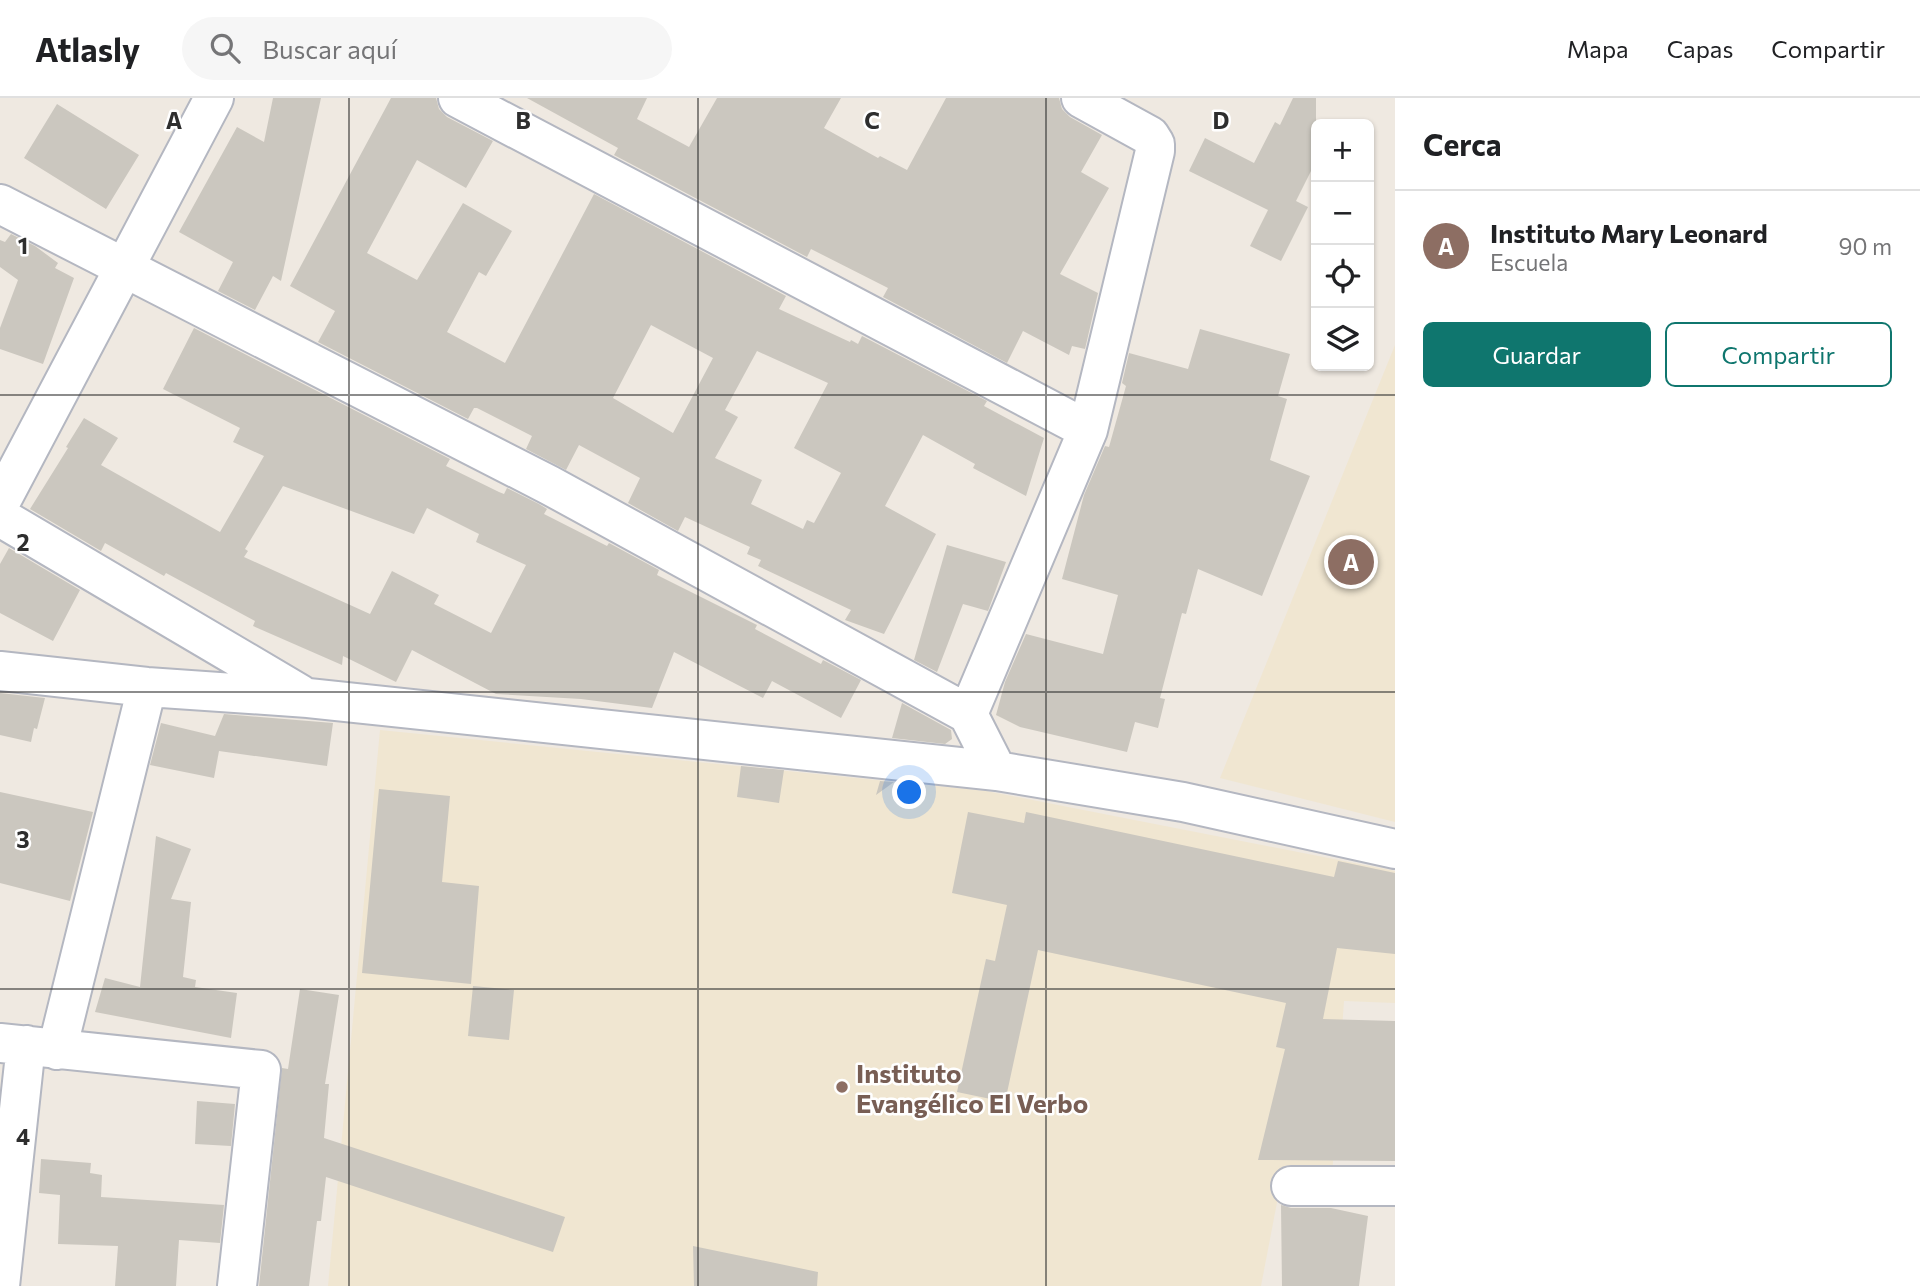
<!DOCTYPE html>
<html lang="es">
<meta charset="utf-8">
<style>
body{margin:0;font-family:Commissioner,sans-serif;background:#f6f6f6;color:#202124}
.controls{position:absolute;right:21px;top:21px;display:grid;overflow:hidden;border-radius:10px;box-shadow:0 2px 5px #0004}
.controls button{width:63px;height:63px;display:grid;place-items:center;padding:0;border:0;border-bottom:2px solid #e0e0e0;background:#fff;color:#202124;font:35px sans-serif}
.you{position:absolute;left:910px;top:695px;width:24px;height:24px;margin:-18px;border:5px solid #fff;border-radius:50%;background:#1a73e8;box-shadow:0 0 0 10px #1a73e833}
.badge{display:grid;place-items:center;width:46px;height:46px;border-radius:50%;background:#0f766e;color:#fff;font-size:23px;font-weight:700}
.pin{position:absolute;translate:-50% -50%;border:4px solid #fff;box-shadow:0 2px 7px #0006}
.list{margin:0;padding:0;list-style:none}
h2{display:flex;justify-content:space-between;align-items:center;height:91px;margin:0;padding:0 28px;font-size:30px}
h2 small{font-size:23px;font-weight:400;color:#757577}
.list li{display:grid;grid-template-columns:46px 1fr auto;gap:21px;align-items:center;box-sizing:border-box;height:112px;padding:0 28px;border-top:2px solid #e0e0e0}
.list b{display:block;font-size:26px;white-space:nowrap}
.list p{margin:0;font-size:23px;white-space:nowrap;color:#757577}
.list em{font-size:23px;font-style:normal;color:#757577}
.actions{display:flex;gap:14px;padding:21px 28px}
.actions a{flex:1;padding:16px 0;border:2px solid #0f766e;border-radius:10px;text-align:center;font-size:24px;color:#0f766e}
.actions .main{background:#0f766e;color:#fff}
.icon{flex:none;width:38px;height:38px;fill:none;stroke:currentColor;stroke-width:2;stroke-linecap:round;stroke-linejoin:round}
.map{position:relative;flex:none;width:1395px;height:1188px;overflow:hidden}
header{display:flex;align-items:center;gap:42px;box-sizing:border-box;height:98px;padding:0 35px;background:#fff;border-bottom:2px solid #e0e0e0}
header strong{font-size:33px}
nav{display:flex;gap:38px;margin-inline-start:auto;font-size:24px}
.search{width:490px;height:63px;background:#f6f6f6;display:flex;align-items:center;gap:18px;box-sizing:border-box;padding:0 24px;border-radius:38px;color:#757577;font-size:26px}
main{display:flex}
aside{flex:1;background:#fff}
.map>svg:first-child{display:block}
.education{fill:#f0e6d1}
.building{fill:#cbc7bf;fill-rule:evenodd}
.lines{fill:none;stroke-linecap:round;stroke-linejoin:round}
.street-casing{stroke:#b4b7c1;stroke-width:42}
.street{stroke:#fff;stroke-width:38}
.grid{fill:none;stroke:#2e2e2e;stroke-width:2;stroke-opacity:0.55}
.education-dot{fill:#8d6e63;stroke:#fff;stroke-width:2.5}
.labels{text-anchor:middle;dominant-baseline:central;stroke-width:5;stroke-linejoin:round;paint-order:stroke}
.education-label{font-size:26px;font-weight:bold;fill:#785e54;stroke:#fff;text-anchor:start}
.grid-label{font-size:23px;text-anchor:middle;font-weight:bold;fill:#2e2e2e;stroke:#fff;stroke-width:5;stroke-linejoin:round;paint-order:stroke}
</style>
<header>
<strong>Atlasly</strong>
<div class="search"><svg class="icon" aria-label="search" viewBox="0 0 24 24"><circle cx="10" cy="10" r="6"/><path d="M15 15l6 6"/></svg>Buscar aquí</div>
<nav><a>Mapa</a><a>Capas</a><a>Compartir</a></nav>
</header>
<main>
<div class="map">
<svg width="1395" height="1188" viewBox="0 0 1395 1188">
<rect width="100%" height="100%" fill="#efe9e1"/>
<path class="education" d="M 1395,247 L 1395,724 L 1220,680 Z
M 380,632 L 986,693 L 1395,773 L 1395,905 L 1344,903 L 1332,1078 L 1283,1073 L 1261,1188 L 328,1188 Z"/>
<path class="building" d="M 273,0 L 321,0 L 281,183 L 273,178 L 255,212 L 218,193 L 233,164 L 179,134 L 237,29 L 264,44 Z
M 391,0 L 436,0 L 439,11 L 447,19 L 493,43 L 466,90 L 417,62 L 367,155 L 417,182 L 463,105 L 512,133 L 486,178 L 479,174 L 447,234 L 505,265 L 594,96 L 786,198 L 779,211 L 850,244 L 851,242 L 858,246 L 862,238 L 987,303 L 984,308 L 1044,340 L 1026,398 L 973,370 L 975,366 L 923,337 L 885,408 L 936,436 L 884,536 L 845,522 L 851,512 L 758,468 L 761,462 L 747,456 L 750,449 L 685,419 L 678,433 L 628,405 L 640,380 L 579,347 L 566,372 L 526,351 L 532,338 L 477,310 L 474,310 L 468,321 L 318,244 L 335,213 L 290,188 ZM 651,227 L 713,260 L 673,335 L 613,300 ZM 757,253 L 828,285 L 794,350 L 841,375 L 814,425 L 807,422 L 803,431 L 751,406 L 762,382 L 715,360 L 738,319 L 725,312 Z
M 527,0 L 647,0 L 637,21 L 689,49 L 717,0 L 841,0 L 824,30 L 878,60 L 880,58 L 907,72 L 946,0 L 1059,0 L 1062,11 L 1070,19 L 1102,37 L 1081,74 L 1109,90 L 1060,176 L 1098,195 L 1085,251 L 1072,248 L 1069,257 L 1023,233 L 1007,265 L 883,199 L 888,190 L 811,151 L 807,159 L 614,57 L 618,50 Z
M 1293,0 L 1316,0 L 1316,63 L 1296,103 L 1308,109 L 1281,163 L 1250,148 L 1268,112 L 1189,73 L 1205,40 L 1254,65 L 1275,24 L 1280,27 Z
M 57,6 L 139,57 L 106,111 L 24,60 Z
M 11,136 L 35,148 L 58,165 L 55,170 L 74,180 L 43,266 L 0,251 L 0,230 L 18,182 L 0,169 L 0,142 L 5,144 Z
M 194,230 L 450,361 L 446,368 L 499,394 L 504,396 L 507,390 L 539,406 L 547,411 L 544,416 L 607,448 L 609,445 L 659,472 L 657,477 L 757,527 L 755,531 L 821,566 L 823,562 L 861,582 L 841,620 L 772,583 L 763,600 L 674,554 L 652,610 L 581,601 L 496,596 L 412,552 L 396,584 L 343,558 L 342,567 L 253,528 L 255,523 L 166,475 L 164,478 L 105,445 L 101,453 L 30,411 L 68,350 L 66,349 L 84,320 L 118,340 L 101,367 L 220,434 L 264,358 L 233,344 L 240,330 L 163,291 ZM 283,388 L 414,436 L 427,410 L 479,436 L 476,444 L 526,467 L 491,535 L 434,506 L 439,497 L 392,473 L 370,516 L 244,459 L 248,453 L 245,451 Z
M 1200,231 L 1290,256 L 1278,298 L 1287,301 L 1270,362 L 1310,378 L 1262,498 L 1198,471 L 1186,516 L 1182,515 L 1160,600 L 1165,601 L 1158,630 L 1135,624 L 1127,654 L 1020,629 L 996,617 L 1005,584 L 1026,536 L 1103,556 L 1118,497 L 1062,481 L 1084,397 L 1105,348 L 1109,349 L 1126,288 L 1122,285 L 1129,255 L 1188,271 Z
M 947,447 L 1006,464 L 988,513 L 963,506 L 937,574 L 914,562 Z
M 9,450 L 80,492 L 53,543 L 0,515 L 0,466 Z
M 0,595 L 45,600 L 37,631 L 34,630 L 31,644 L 0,637 Z
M 902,605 L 951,632 L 952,641 L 945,646 L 892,640 Z
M 224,616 L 333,625 L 327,668 L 219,653 L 214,680 L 150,667 L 161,625 L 215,638 Z
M 741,668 L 784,672 L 779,705 L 737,699 Z
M 880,683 L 894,684 L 876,697 Z
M 379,691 L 450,698 L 442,784 L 479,788 L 471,886 L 362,875 Z
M 0,694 L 93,714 L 70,803 L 0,785 Z
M 968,714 L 1024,725 L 1026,714 L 1334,779 L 1338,763 L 1395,775 L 1395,856 L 1337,850 L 1323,921 L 1395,923 L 1395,1063 L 1258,1062 L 1285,951 L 1276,949 L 1286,905 L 1038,852 L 1005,1004 L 957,994 L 986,861 L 995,863 L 1007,807 L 952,795 Z
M 156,738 L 191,751 L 171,801 L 191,804 L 183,879 L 196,882 L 195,889 L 237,895 L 231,940 L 95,914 L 105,880 L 140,889 Z
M 473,888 L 514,892 L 509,942 L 468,938 Z
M 300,891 L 339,897 L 325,986 L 329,986 L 324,1040 L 565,1119 L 553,1154 L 326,1079 L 321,1123 L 317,1123 L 309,1188 L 259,1188 L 282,970 L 288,971 Z
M 197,1003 L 235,1006 L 231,1048 L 195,1046 Z
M 41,1061 L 91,1065 L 90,1075 L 102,1077 L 101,1099 L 224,1107 L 220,1145 L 179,1142 L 176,1188 L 115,1188 L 118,1148 L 58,1146 L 60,1097 L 39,1095 Z
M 1281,1107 L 1291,1110 L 1331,1110 L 1368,1118 L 1359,1188 L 1282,1188 Z
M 693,1148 L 818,1174 L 817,1188 L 694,1188 Z"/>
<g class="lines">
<defs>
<path id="street" d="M 458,0 L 1088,332
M 0,106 L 549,387 L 968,616
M 0,405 L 214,0
M 0,419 L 300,596
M 0,573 L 147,589 L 308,600 L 997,673 L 1183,704 L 1395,751
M 997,673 L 968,616 L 1088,332 L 1155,53 L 1155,46 L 1150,38 L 1081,0
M 0,945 L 261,972 L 237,1188
M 57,952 L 147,589
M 1291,1088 L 1395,1088
M 0,1188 L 26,947"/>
</defs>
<use href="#street" class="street-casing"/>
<use href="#street" class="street"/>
</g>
<path class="grid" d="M 349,0 L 349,1188M 698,0 L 698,1188M 1046,0 L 1046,1188M 0,297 L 1395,297M 0,594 L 1395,594M 0,891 L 1395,891"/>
<circle class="education-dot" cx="842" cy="989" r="7"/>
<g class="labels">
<g class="education-label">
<text x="856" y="974">Instituto<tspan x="856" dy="30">Evangélico El Verbo</tspan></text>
</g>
</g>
<g class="grid-label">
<text x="174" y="31">A</text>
<text x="523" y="31">B</text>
<text x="872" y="31">C</text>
<text x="1221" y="31">D</text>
<text x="23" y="156">1</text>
<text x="23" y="453">2</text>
<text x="23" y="750">3</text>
<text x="23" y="1047">4</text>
</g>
</svg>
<div class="controls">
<button>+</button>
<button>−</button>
<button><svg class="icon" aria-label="locate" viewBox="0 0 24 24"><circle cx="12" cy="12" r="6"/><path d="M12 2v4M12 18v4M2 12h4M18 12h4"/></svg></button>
<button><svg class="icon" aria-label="layers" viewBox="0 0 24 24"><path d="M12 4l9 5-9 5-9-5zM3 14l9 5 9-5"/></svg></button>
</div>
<div class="you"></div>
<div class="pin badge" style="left:1351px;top:464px;background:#8d6e63">A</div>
</div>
<aside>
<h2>Cerca<small></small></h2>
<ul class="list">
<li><span class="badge" style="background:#8d6e63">A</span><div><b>Instituto Mary Leonard</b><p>Escuela</p></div><em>90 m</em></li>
</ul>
<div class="actions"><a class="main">Guardar</a><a>Compartir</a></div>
</aside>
</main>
